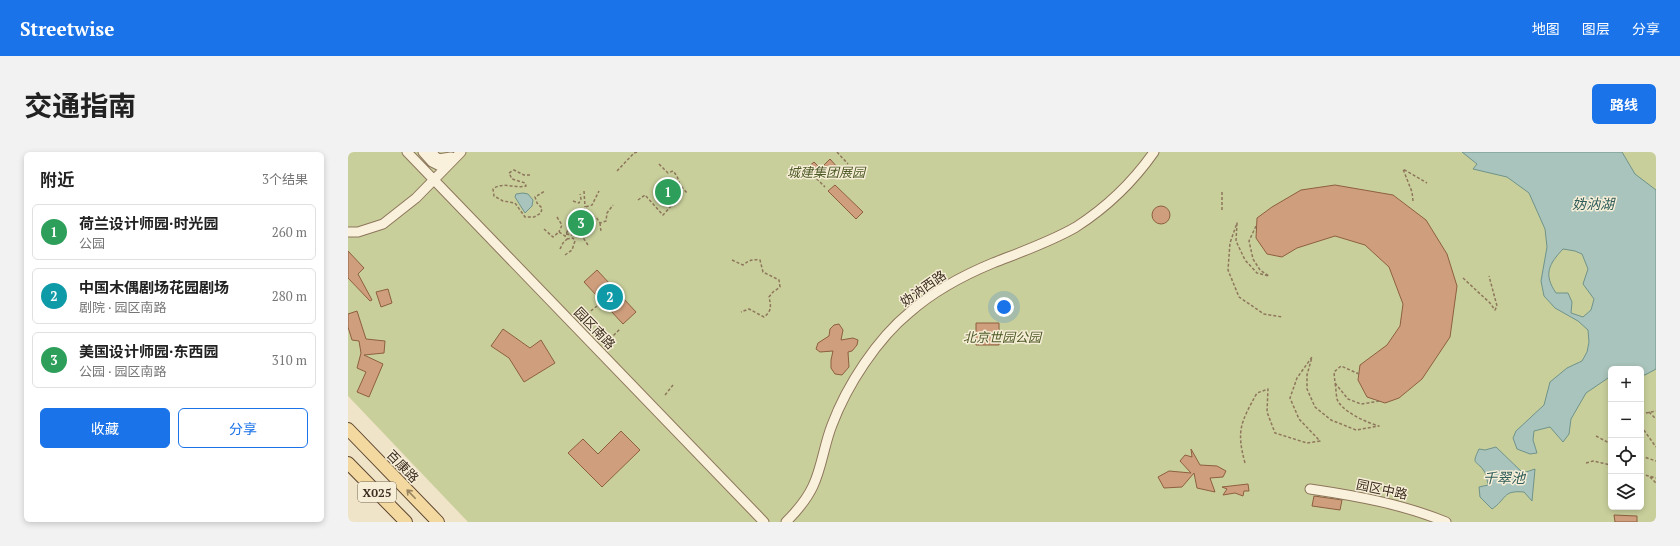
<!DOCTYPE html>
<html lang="zh">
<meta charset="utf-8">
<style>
body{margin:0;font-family:"PT Serif","Noto Sans SC",serif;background:#f2f2f2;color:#222}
.controls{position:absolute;right:12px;bottom:12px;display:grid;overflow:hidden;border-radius:6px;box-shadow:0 2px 6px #0003}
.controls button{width:36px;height:36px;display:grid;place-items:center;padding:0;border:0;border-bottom:1px solid #e0e0e0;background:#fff;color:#222;font:20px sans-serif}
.you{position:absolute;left:656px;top:155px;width:14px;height:14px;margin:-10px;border:3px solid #fff;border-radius:50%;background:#1a73e8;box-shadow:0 0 0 6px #1a73e833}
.badge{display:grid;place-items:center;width:26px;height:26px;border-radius:50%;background:#1a73e8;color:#fff;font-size:13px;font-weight:700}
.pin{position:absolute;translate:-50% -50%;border:2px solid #fff;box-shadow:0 1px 4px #0006}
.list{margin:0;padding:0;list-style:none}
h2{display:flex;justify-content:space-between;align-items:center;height:52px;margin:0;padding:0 16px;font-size:17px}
h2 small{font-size:13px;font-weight:400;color:#767676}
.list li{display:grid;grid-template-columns:26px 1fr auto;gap:12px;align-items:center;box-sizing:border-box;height:56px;margin:0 8px 8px;padding:0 8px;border:1px solid #e0e0e0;border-radius:6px}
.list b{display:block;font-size:15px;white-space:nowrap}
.list p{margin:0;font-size:13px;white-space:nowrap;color:#767676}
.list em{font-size:13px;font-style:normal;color:#767676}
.actions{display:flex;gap:8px;padding:12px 16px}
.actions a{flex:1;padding:9px 0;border:1px solid #1a73e8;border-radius:6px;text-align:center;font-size:14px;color:#1a73e8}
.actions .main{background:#1a73e8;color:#fff}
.icon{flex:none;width:22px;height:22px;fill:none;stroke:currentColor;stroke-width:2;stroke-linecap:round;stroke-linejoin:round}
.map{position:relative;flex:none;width:1308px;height:370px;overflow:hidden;border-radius:6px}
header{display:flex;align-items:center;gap:24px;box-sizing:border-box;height:56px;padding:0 20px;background:#1a73e8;color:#fff}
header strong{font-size:19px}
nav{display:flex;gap:22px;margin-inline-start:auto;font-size:14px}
.intro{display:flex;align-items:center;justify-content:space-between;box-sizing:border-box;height:96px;padding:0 24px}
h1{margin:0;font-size:28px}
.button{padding:10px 18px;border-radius:6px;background:#1a73e8;color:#fff;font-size:14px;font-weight:700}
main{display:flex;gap:24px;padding:0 24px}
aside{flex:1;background:#fff;border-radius:6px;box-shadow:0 2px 6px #0003}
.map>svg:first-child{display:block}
.green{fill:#c9cf9b;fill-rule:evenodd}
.water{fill:#a9c4bc;stroke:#6f938a;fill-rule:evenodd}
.building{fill:#cf9f7d;stroke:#8d5f41}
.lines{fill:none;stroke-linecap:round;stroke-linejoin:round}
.minor-casing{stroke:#8d765c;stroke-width:11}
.major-casing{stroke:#5b4430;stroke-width:14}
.path{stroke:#8d765c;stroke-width:1.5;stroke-dasharray:3 2;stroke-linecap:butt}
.minor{stroke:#faf1dc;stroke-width:9}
.major{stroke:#f3d9a0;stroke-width:12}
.oneway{stroke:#988460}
.labels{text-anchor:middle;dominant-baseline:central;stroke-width:3;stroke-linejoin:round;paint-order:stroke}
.shield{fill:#f7eed8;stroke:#756857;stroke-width:1}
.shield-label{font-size:12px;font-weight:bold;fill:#3d2e20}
.park-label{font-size:13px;font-style:italic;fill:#4d5a26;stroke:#f7eed8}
.street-label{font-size:13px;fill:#3d2e20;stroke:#f7eed8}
.water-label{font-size:14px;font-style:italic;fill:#2f5d5a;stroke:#f7eed8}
</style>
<header>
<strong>Streetwise</strong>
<nav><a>地图</a><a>图层</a><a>分享</a></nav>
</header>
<div class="intro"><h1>交通指南</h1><a class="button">路线</a></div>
<main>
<aside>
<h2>附近<small>3个结果</small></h2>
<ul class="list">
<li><span class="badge" style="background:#2e9e5b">1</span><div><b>荷兰设计师园·时光园</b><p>公园</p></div><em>260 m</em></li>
<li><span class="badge" style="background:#0f9aa8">2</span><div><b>中国木偶剧场花园剧场</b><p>剧院 · 园区南路</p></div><em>280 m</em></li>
<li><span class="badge" style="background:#2e9e5b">3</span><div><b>美国设计师园·东西园</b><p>公园 · 园区南路</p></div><em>310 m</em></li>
</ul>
<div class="actions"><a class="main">收藏</a><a>分享</a></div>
</aside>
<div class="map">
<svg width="1308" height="370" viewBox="0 0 1308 370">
<rect width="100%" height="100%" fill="#f0e4c8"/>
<path class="green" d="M 0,0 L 1308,0 L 1308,370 L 120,370 L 0,244 ZM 1263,217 L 1293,217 L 1293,355 L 1263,355 Z"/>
<path class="water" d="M 1114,0 L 1274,0 L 1287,22 L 1308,38 L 1308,217 L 1297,223 L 1293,222 L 1293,217 L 1263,217 L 1263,224 L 1238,241 L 1223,267 L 1221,282 L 1215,290 L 1202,275 L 1186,279 L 1185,288 L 1189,301 L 1182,302 L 1169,297 L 1165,286 L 1168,279 L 1196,253 L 1202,230 L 1219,216 L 1234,209 L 1239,200 L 1241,190 L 1240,178 L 1230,169 L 1207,156 L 1196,144 L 1193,129 L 1199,95 L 1197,77 L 1181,41 L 1159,25 L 1125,17 L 1129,12 ZM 1215,97 L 1227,99 L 1234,102 L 1240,117 L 1235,132 L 1246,147 L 1243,158 L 1235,165 L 1223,161 L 1224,150 L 1220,141 L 1208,141 C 1195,122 1201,112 1215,97 Z
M 175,41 L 180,42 L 185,48 L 184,54 L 177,61 L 167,45 L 168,42 Z
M 1148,295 L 1175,321 L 1187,317 L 1184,349 L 1176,340 C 1154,338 1159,347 1144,357 L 1132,345 L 1131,335 L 1140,333 C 1139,329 1139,323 1136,319 C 1128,307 1123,314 1131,297 L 1137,298 Z"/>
<path class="building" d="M 482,7 L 490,16 L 489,21 L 484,26 L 473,16 Z
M 466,10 L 472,16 L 465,23 L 459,16 Z
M 487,33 L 515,60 L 508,67 L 480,39 Z
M 987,33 L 1045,43 L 1078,68 L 1099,102 L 1109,134 L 1102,185 L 1074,227 L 1051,246 L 1037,251 L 1019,245 L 1010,228 L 1012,213 L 1039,193 L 1052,174 L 1055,152 L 1041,115 L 1017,93 L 987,84 L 949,96 L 934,105 L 919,102 L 908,86 L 909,66 L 924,55 L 953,38 Z
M804 63a9 9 0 1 1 18 0a9 9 0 1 1-18 0Z
M 0,99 L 16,116 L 10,122 L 24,148 L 22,149 L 0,126 Z
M 249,118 L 288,160 L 275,172 L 236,130 Z
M 40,137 L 44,151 L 33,155 L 28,140 Z
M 9,159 L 18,187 L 37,189 L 36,201 L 16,203 L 35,212 L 21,245 L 9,240 L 18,220 L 9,216 L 13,201 L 11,189 L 4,188 L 0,175 L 0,162 Z
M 628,171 L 651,171 L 651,193 L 628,193 Z
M 491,172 L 495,178 L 493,188 L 505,186 L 510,188 L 509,193 L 504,199 L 500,200 L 501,215 L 494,223 L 487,222 L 483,216 L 483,208 L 485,199 L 472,200 L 468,197 L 470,191 L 481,184 L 482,177 L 486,173 Z
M 155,177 L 182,196 L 193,188 L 207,211 L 176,230 L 161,206 L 143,194 Z
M 273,279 L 292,298 L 254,335 L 220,301 L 235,287 L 250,302 Z
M 843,297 L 852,313 L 869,314 L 878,319 L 875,325 L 862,326 L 867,340 L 849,336 L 846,321 L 834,335 L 816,336 L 810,325 L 821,319 L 843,321 L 832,309 L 837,303 L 844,305 Z
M 900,332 L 901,339 L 896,339 L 895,344 L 887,341 L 875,343 L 879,337 L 874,335 Z
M 966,344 L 994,348 L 992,358 L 964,354 Z
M 1266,363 L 1289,364 L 1289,370 L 1267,370 Z"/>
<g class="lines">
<defs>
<path id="minor" d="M 59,0 L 416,370
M 75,0 L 84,10 L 90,13 L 100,8 L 103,5 L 90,7 L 83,0
M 0,80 L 10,80 L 35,72 L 68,46 L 113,0
M 962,337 C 1009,344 1054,352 1098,370
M 438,370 C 449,359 459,347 465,334 C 474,315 476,293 484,273 C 499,233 529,187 562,160 C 586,139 616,123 645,111 C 673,100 702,90 728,75 C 759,55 785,30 806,0"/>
<path id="major" d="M 0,277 L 90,370
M 0,311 L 58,370"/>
</defs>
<use href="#minor" class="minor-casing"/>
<use href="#major" class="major-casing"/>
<path class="path" d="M 489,0 L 500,12
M 311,12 L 320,21 L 325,19 L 329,24 L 332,33
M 269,19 L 286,1 L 289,0
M 182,23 L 176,23 L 166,18 L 161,21 L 164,27 L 177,31 L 178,34 C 167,37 155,29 145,37 L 146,44 L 155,49 L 167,51 L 177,65 L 186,65 L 193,61 L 194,56 L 189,51 L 187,45 L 197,39
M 465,23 L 477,35
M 236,39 L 237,55
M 290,48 L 297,43 L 315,63 L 323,54 L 314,44 L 323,35 L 332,33 L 339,41
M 225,49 L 231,51 L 233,47 L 232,42
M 1065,49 L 1064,40 L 1055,17 L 1079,31
M 874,58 L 874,39
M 209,65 L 214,73 L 211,80
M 235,70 L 236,80 L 239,82 L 242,81 L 244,76 L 240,70
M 252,71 L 253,80
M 908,74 L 901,89 L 905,107 L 912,118 L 921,124 L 909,121 L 897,108 L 888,89 L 889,71 L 882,91 L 880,118 L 891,145 L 916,162 L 934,165
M 196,77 L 205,85 L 211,80 L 217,84 C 221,77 222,71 225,65 C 232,63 235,61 237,55 L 244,53 L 251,39
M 218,82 L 224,83 L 235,70 L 240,70 L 243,65 L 248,65 L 252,71 L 258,69 L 259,61 L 265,53
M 239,82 L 236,87 L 240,93
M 212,97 L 215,91 L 219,87 L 217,84
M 217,103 L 224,98 L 227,89 L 225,86 L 219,87
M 384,108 L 395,113 C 401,108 405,107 412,108 L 415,120 L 431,128 L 432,135 L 425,140 L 421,145 C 423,154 424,159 416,165 L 401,157 L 393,160
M 1115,126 L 1142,151 L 1147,158 L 1149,154 L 1141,124
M 239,162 L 249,154
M 262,187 L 272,177
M 1011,222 L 993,214 L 986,220 L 987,231 L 1000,247 L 1013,252 L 1032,249
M 317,243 L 325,233
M 1301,260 L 1308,267
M 1293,262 L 1308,259
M 1293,274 L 1308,295
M 1248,284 L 1263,292
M 1293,304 L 1308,309
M 897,311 C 888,278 893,270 909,241 L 920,237 L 919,260 L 927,281 L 959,291 L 972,289 L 951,267 L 942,246 L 949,226 L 964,205 L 959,223 L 959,237 L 967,255 L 983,268 L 1008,278 L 1031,274 C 1019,271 993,259 989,247 C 988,242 988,236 987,231
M 1238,311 L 1245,309 L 1263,313
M 1293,322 L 1308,326
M 1302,325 L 1308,331"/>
<use href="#minor" class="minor"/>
<use href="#major" class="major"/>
</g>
<defs><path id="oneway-shaft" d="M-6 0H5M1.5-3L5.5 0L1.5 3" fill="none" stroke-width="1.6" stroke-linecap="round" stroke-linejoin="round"/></defs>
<use class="oneway" href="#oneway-shaft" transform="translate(63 342) rotate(-134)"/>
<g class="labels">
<rect class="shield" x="10" y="330" width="38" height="20" rx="3"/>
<g class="shield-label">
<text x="29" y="340">X025</text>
</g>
<g class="park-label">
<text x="478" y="20">城建集团展园</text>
<text x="654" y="185">北京世园公园</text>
</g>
<g class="street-label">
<text transform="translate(575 136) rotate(-35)">妫汭西路</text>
<text transform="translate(247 176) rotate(46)">园区南路</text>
<text transform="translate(55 314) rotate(46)">百康路</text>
<text transform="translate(1034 337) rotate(12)">园区中路</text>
</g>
<g class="water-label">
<text x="1245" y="51">妫汭湖</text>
<text x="1156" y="325">千翠池</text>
</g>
</g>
</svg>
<div class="controls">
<button>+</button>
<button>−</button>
<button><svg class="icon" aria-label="locate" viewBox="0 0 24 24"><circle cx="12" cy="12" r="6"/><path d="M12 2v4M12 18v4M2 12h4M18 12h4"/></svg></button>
<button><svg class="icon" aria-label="layers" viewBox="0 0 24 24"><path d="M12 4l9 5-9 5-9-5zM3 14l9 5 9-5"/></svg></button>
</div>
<div class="you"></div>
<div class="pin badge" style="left:320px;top:40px;background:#2e9e5b">1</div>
<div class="pin badge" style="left:262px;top:145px;background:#0f9aa8">2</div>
<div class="pin badge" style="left:233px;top:71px;background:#2e9e5b">3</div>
</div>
</main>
